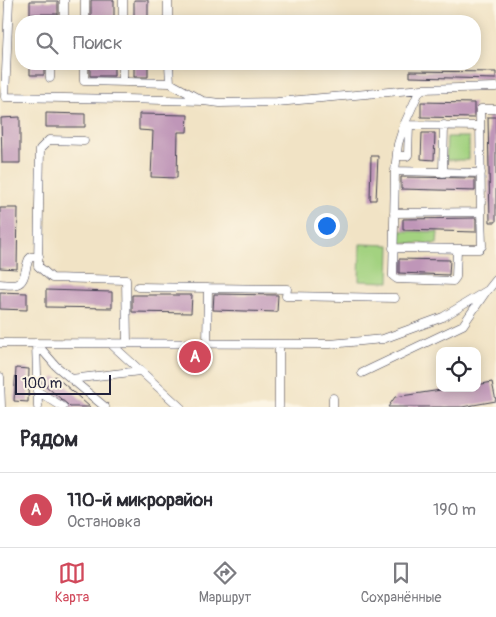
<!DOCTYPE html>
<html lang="ru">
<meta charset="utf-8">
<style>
body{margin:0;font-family:Pangolin,sans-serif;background:#f7f7f7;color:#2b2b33}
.controls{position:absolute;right:15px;bottom:15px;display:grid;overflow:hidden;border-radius:10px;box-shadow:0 2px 12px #0003}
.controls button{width:45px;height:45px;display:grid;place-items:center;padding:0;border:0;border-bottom:1px solid #e1e1e2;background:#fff;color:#2b2b33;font:25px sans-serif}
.scale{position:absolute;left:15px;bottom:12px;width:96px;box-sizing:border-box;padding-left:5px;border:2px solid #22223b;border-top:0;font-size:14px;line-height:18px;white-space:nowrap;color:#22223b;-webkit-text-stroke:4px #fcf5e5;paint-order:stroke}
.you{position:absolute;left:326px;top:225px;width:18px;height:18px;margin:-12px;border:4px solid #fff;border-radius:50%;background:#1a73e8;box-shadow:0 0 0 8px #1a73e833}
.badge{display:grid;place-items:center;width:32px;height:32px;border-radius:50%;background:#d1495b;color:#fff;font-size:16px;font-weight:700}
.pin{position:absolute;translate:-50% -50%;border:2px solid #fff;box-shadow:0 1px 5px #0006}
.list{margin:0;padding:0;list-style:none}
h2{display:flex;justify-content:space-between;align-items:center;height:65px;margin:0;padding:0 20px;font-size:21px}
h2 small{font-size:16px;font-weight:400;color:#7c7c81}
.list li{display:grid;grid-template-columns:32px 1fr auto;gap:15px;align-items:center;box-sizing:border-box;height:75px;padding:0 20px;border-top:1px solid #e1e1e2}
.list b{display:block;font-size:19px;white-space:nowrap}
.list p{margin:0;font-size:16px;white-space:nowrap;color:#7c7c81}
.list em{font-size:16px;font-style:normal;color:#7c7c81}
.icon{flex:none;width:28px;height:28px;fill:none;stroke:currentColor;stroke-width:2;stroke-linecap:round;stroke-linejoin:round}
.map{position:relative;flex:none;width:496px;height:407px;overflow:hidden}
.search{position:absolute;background:#fff;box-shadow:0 2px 12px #0003;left:15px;right:15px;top:15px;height:55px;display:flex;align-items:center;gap:12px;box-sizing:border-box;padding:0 18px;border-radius:20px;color:#7c7c81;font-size:19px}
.sheet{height:140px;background:#fff}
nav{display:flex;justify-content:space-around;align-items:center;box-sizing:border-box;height:70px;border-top:1px solid #e1e1e2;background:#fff;font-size:14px;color:#7c7c81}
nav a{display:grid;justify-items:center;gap:2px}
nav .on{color:#d1495b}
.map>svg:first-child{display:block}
.green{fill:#a3d280;stroke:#627a5e}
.building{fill:#bf96b8}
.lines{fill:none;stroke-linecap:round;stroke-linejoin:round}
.minor-casing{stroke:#413f50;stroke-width:9}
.minor{stroke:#fff;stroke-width:8}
</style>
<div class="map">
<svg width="496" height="407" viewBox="0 0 496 407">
<rect width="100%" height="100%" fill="#fcf5e5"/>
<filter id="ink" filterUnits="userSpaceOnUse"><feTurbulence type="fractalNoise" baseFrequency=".02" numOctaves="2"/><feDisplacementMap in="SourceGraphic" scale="10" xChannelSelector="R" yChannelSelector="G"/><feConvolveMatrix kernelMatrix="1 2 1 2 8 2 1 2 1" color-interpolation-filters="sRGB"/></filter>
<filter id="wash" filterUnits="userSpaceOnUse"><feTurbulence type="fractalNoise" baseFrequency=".0096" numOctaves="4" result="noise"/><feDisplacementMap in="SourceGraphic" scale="20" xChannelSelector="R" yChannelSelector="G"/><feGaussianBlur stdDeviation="1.12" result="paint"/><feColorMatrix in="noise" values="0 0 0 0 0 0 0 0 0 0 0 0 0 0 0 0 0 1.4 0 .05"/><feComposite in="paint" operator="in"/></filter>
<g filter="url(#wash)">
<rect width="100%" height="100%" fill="#f1e3c5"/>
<path class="green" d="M 447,137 L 469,137 L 469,160 L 446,160 Z
M 399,231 L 438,232 L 437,244 L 399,243 Z
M 360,244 L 390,245 L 389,282 L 359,281 Z"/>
<g id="blocks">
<path class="building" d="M 91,0 L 114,0 L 114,21 L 91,21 Z
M 134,0 L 148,0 L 148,21 L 134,21 Z
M 30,1 L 58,1 L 58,14 L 30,14 Z
M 30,64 L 44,64 L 44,75 L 30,75 Z
M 90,64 L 114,64 L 114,76 L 90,76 Z
M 134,64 L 148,64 L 148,77 L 134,77 Z
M 410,71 L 496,72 L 496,79 L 410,77 Z
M 421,102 L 474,103 L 474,118 L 421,117 Z
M 46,113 L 85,114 L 85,127 L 46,127 Z
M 139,114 L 188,115 L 187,132 L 178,132 L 177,178 L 151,177 L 153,131 L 139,130 Z
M 20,117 L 20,163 L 2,163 L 1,118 Z
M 488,117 L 496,117 L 496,222 L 490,222 Z
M 422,133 L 435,133 L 434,160 L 421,159 Z
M 371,156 L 378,156 L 376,200 L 370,200 Z
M 401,177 L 475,178 L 475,191 L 401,189 Z
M 0,208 L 18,208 L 17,269 L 0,268 Z
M 476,218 L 476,232 L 403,230 L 403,219 Z
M 399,259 L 450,260 L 449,275 L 399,273 Z
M 46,290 L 112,292 L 112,308 L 46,307 Z
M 0,292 L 27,293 L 27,310 L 0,309 Z
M 214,294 L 278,295 L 277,312 L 213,310 Z
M 132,295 L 192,295 L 191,313 L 132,312 Z
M 16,368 L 29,369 L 28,402 L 14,401 Z
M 55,376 L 90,407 L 70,407 L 68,405 L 46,386 Z
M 492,382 L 496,401 L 462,407 L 388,407 L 395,397 L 454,388 L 477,388 L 477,385 Z"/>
</g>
</g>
<g filter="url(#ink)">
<use href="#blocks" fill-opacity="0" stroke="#413f50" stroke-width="1"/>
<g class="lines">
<defs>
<path id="minor" d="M 9,0 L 5,97 L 125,99 L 203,101 L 220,103 L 277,102 L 422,89
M 168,0 L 168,21
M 64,21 L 64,0
M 85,21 L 85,0
M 123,21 L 123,0
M 50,64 L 50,78
M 84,64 L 84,81 L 170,83 L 201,100
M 169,64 L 170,83
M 123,82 L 123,64
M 404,125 L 480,126
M 84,141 L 49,140 L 40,149 L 38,266 L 52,278 L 126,280 L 127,343
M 397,156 L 407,156 L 408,155 L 409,125
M 395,171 L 481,173
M 443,173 L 444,125
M 481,212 L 480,110 L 481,109 L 496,109
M 393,248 L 479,249 L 482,246 L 481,212 L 394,213
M 457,249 L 456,277 L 453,281 L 397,279 L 393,276 L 395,171 L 398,144 L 404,125 L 418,94 L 422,89 L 496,87
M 0,284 C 5,284 12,286 17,284 C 26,282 25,266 29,259 L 31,257 L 39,256
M 138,287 L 208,288 L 207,344
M 208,288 L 287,289 L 286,296 L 395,298
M 0,343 L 330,344 L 383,339 L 443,317 L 488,290 L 496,280
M 36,343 L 56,366 L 105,407
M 36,343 L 38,407
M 110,343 L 180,407
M 362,373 L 463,325 L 485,293
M 0,377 L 1,407
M 71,379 L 140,371
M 37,391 L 63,407
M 279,407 L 279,344
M 333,407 L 333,398"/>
</defs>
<use href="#minor" class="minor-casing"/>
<use href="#minor" class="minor"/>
</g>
</g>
</svg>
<div class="controls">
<button><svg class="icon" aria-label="locate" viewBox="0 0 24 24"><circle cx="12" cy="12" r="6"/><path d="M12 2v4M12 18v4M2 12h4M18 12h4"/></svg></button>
</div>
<div class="scale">100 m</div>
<div class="you"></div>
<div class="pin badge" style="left:195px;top:357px">A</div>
<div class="search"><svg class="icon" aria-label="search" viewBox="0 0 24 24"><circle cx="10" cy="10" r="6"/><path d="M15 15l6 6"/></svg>Поиск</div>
</div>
<section class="sheet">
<h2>Рядом<small></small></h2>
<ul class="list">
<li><span class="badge">A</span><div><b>110-й микрорайон</b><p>Остановка</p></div><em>190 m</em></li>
</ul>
</section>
<nav>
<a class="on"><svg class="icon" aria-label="map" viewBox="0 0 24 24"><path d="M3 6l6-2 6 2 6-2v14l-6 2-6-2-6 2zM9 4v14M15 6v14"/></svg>Карта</a>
<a><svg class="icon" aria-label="directions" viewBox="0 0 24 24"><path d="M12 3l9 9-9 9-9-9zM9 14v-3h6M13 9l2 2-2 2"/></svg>Маршрут</a>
<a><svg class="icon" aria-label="saved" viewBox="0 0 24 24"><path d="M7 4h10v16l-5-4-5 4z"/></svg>Сохранённые</a>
</nav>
